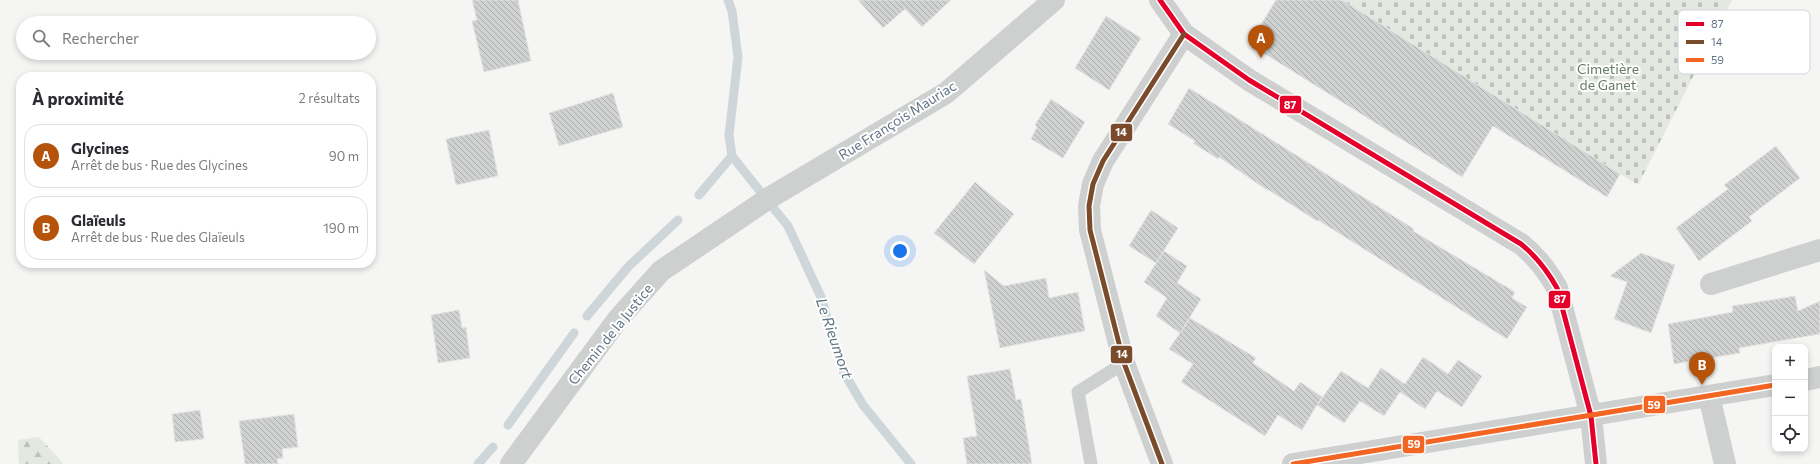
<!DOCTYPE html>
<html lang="fr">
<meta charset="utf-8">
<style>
body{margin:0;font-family:Commissioner,sans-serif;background:#f7f7f7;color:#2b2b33}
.controls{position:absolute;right:12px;bottom:12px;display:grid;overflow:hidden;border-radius:8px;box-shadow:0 2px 6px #0003}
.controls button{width:36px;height:36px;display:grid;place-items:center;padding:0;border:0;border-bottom:1px solid #e1e1e2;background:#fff;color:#2b2b33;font:20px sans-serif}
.you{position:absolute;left:900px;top:251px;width:14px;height:14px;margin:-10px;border:3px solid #fff;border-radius:50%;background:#1a73e8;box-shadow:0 0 0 6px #1a73e833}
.badge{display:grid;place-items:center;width:26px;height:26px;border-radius:50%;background:#b45309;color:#fff;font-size:13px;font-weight:700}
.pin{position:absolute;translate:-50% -33px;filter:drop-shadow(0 1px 2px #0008)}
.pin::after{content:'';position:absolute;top:21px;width:14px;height:12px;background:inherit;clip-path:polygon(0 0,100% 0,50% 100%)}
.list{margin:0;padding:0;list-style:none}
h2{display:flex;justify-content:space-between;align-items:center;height:52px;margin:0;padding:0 16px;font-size:17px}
h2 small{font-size:13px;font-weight:400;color:#7c7c81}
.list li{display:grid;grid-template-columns:26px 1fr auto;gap:12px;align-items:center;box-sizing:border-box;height:64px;margin:0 8px 8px;padding:0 8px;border:1px solid #e1e1e2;border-radius:16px}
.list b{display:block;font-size:15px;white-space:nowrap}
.list p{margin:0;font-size:13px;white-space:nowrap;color:#7c7c81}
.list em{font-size:13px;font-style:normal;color:#7c7c81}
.icon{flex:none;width:22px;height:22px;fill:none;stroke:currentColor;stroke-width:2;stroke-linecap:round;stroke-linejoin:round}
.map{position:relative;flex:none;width:1820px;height:464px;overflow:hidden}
.search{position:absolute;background:#fff;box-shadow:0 2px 6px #0003;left:16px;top:16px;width:360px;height:44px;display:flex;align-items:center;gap:10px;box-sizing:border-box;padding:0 14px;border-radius:22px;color:#7c7c81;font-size:15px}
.panel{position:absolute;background:#fff;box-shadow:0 2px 6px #0003;left:16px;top:72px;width:360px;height:196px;border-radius:16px}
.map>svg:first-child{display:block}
.forest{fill:url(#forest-firs)}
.cemetery{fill:url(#cemetery-stones)}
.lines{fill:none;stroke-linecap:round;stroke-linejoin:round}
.stream{stroke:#ced6d9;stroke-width:9}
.building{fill:url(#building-back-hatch);stroke:#e4e4e3}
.service{stroke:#ced0d0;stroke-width:13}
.minor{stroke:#ced0d0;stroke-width:22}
.bus-1-casing{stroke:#fff;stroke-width:8}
.bus-2-casing{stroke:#fff;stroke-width:8}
.bus-3-casing{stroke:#fff;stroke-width:8}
.bus-1{stroke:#e4002b;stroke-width:5}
.bus-2{stroke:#7a4b2a;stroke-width:5}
.bus-3{stroke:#f26522;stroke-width:5}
.labels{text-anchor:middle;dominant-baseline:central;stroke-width:4;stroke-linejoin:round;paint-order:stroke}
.park-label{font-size:14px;fill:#667c62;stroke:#fff}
.street-label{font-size:14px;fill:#637486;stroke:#fff}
.water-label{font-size:15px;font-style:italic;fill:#5f7683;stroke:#fff}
.key{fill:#fff;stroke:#d0d5db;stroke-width:1}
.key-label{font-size:11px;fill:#637486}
.line-badge{stroke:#fff;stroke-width:1.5}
.badge-label{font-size:11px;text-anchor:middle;font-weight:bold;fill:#fff}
</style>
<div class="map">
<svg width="1820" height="464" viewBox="0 0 1820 464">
<defs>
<pattern id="forest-firs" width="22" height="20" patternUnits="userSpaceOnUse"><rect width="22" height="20" fill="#e4e8e1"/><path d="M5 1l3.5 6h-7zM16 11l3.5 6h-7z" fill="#bcc1bc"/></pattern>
<pattern id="cemetery-stones" width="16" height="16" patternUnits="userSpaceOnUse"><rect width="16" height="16" fill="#e4e8e1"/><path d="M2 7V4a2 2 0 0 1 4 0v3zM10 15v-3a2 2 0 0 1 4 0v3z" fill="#bcc1bc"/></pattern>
<pattern id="building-back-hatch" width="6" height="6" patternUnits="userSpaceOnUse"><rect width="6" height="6" fill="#d0d1d1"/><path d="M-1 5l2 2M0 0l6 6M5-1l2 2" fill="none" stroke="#acaeaf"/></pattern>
</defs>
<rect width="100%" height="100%" fill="#f5f5f3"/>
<path class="forest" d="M 39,437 L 63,463 L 63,464 L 19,464 L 18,440 Z"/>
<path class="cemetery" d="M 1342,0 L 1732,0 L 1638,185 Z"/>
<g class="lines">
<path class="stream" d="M 728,0 L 732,11 L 738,57 L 729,135 L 732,156 L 763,195
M 699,195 L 732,156
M 771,205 L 788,226 L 821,297 L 843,371 L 863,405 L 911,464
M 587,316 L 628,267 L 678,220
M 508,425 L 574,333
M 478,464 L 493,447"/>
</g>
<path class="building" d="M 472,0 L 518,0 L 531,61 L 484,72 L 472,21 L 477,20 Z
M 858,0 L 951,0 L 922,27 L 905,9 L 883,28 Z
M 1276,0 L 1342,0 L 1620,174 L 1607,197 L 1493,126 L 1462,177 L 1249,44 Z
M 1106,16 L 1141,38 L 1109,90 L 1075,68 Z
M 1189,88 L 1414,229 L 1413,231 L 1515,292 L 1512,298 L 1527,307 L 1507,339 L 1318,220 L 1317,221 L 1267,189 L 1267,190 L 1219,157 L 1218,159 L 1193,143 L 1195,141 L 1168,124 Z
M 613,93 L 623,127 L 559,146 L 549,113 Z
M 1051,99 L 1085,122 L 1063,158 L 1031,139 L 1037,127 L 1035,125 Z
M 489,130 L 498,176 L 456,185 L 446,139 Z
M 1776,146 L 1800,178 L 1749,217 L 1752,221 L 1699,261 L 1676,228 L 1728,189 L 1724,185 Z
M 975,182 L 1014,214 L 974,264 L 934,233 Z
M 1151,210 L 1178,228 L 1156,263 L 1129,246 Z
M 1164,251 L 1187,266 L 1177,283 L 1201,299 L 1181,332 L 1190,318 L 1256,358 L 1253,363 L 1294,391 L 1300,382 L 1322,397 L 1318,404 L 1341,371 L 1368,388 L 1381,368 L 1405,384 L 1423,357 L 1448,374 L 1458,360 L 1482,376 L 1462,407 L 1437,391 L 1425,409 L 1400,392 L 1384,416 L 1360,401 L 1344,423 L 1317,405 L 1302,430 L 1278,415 L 1265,436 L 1181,382 L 1193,364 L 1169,349 L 1180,333 L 1156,316 L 1167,298 L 1144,282 Z
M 1641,253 L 1675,265 L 1651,333 L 1614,319 L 1627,282 L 1610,276 Z
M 984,270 L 1004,286 L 1046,278 L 1049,298 L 1078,292 L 1085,331 L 1000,348 Z
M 1795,296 L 1798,311 L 1820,301 L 1820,334 L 1739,348 L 1740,353 L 1674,364 L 1668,324 L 1733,312 L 1732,306 Z
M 459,310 L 462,328 L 466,327 L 470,358 L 438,363 L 431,315 Z
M 1010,369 L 1016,400 L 1021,399 L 1032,464 L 967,464 L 963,438 L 977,436 L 967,376 Z
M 200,410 L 204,439 L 175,442 L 172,414 Z
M 294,414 L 298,447 L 282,449 L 283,458 L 277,459 L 278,464 L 245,464 L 239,421 Z"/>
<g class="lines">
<path class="service" d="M 1091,464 L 1078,392 L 1124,363"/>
<path class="minor" d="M 1160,0 L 1184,34 L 1249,80 L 1521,244 C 1537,257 1547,270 1557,288 L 1591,416 L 1596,464
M 1711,284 L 1820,250
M 1805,380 L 1820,377
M 1709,396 L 1725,464
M 511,464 L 618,319 L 661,271 L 769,198 L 946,93 L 1054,0
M 1162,464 L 1124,363 L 1090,230 L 1089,206 L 1093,184 L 1103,161 L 1184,34
M 1293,464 L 1775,385"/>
<defs>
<path id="bus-1" d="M 1160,0 L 1184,34 L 1249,80 L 1521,244 C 1537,257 1547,270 1557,288 L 1591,416 L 1596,464"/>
<path id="bus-2" d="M 1162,464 L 1124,363 L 1090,230 L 1089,206 L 1093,184 L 1103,161 L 1184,34"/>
<path id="bus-3" d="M 1293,464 L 1775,385"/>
</defs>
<use href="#bus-1" class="bus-1-casing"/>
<use href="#bus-2" class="bus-2-casing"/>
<use href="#bus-3" class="bus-3-casing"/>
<use href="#bus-1" class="bus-1"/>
<use href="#bus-2" class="bus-2"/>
<use href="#bus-3" class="bus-3"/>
</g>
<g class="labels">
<g class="park-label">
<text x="1608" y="68">Cimetière<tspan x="1608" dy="16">de Ganet</tspan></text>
</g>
<g class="street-label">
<text transform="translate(897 120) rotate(-32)">Rue François Mauriac</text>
<text transform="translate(610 334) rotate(-51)">Chemin de la Justice</text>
</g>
<g class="water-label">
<text transform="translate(835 338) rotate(71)">Le Rieumort</text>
</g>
</g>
<rect x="1678" y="10" width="132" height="64" rx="6" class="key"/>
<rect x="1686" y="22" width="18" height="4" fill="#e4002b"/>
<rect x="1686" y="40" width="18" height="4" fill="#7a4b2a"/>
<rect x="1686" y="58" width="18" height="4" fill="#f26522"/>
<g class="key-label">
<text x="1711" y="28">87</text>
<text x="1711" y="46">14</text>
<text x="1711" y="64">59</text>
</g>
<g class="line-badge">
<rect x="1279" y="95" width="23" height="19" rx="4" fill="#e4002b"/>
<rect x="1110" y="123" width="23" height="19" rx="4" fill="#7a4b2a"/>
<rect x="1548" y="290" width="23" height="19" rx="4" fill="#e4002b"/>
<rect x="1110" y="345" width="23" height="19" rx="4" fill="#7a4b2a"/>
<rect x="1643" y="395" width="23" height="19" rx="4" fill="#f26522"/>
<rect x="1402" y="435" width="23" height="19" rx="4" fill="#f26522"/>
</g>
<g class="badge-label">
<text x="1290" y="109">87</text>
<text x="1121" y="136">14</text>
<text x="1560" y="303">87</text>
<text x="1122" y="358">14</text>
<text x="1654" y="409">59</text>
<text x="1414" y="448">59</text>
</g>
</svg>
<div class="controls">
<button>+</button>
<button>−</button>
<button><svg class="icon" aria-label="locate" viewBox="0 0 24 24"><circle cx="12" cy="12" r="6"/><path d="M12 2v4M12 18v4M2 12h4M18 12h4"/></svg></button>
</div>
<div class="you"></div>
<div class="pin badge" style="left:1261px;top:58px">A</div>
<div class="pin badge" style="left:1702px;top:385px">B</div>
<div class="search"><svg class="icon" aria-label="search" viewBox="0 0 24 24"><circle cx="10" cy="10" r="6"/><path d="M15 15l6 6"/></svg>Rechercher</div>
<section class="panel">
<h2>À proximité<small>2 résultats</small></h2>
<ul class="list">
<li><span class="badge">A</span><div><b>Glycines</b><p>Arrêt de bus · Rue des Glycines</p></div><em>90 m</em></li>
<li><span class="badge">B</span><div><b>Glaïeuls</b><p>Arrêt de bus · Rue des Glaïeuls</p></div><em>190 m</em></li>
</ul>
</section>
</div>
